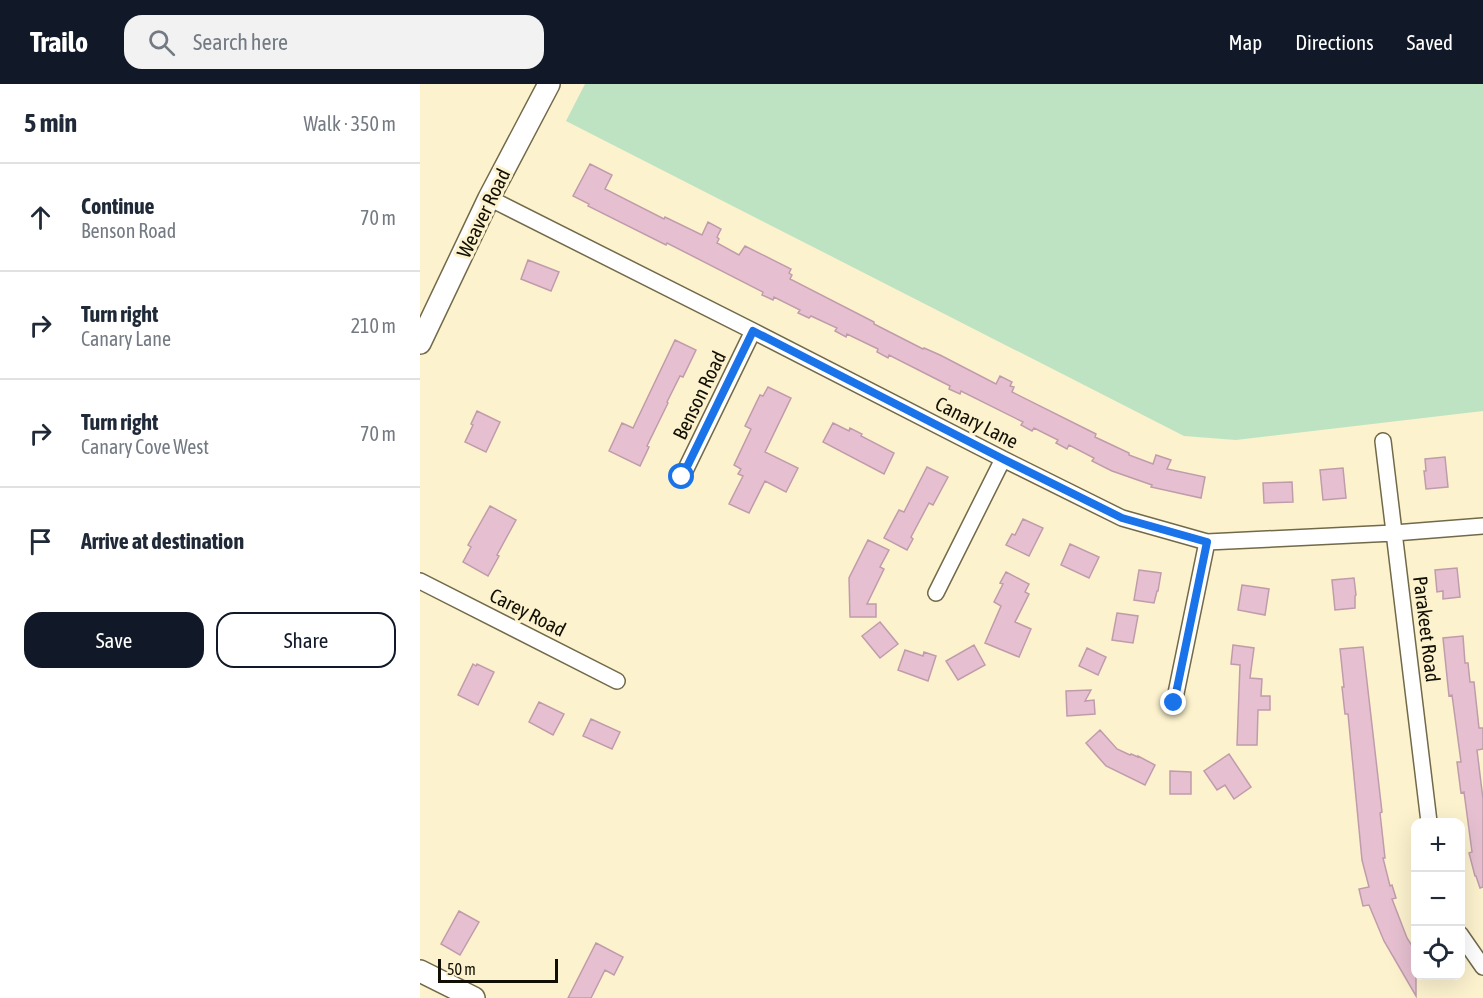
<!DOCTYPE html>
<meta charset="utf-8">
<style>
body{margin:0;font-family:"Asap Condensed",sans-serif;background:#f2f2f3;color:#1f2937}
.controls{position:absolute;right:18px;bottom:18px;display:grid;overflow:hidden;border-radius:12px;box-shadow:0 6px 24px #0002}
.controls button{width:54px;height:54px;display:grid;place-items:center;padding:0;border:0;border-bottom:2px solid #e0e1e3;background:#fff;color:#1f2937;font:30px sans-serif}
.scale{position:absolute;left:18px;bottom:15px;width:120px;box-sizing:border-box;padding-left:6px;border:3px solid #110e03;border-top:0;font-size:16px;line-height:21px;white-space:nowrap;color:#110e03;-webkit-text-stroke:4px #fcf2ce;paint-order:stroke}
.stop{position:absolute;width:18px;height:18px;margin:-14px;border:4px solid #1a73e8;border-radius:50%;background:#fff}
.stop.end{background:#1a73e8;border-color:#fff;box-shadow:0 2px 6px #0008}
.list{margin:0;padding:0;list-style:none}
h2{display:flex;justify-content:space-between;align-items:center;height:78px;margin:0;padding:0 24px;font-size:26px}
h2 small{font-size:20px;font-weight:400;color:#747a83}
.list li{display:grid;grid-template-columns:39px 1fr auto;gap:18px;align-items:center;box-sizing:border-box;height:108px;padding:0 24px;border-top:2px solid #e0e1e3}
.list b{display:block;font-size:22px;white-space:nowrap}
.list p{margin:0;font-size:20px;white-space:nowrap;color:#747a83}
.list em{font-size:20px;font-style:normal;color:#747a83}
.actions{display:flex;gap:12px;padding:18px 24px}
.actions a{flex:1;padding:14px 0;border:2px solid #111827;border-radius:18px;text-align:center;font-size:21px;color:#111827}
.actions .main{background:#111827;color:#fff}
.icon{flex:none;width:33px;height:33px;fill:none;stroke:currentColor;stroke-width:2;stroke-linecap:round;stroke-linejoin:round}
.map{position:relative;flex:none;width:1063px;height:914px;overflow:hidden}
header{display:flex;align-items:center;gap:36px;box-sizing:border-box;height:84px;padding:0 30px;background:#111827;color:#fff}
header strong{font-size:28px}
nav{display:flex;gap:33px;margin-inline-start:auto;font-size:21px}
.search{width:420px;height:54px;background:#f2f2f3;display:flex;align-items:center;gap:15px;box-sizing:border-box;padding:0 21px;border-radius:18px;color:#747a83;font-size:22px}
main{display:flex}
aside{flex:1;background:#fff}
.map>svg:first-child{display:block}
.green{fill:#bde3c3}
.building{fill:#e6c0d0;stroke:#c09cab;stroke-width:1.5}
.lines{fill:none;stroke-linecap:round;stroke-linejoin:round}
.street-casing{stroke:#726949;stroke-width:18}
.secondary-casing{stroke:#726949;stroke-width:24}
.street{stroke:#fff;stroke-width:15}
.secondary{stroke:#fff;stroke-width:21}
.route{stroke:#1a73e8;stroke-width:8}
.labels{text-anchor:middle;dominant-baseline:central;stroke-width:6;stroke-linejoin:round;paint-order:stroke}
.street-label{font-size:20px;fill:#110e03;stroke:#fcf2ce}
</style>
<header>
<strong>Trailo</strong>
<div class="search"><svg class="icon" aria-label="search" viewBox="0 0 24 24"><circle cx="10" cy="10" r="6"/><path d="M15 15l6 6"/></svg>Search here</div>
<nav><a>Map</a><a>Directions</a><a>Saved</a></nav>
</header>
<main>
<aside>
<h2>5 min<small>Walk · 350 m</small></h2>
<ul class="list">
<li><svg class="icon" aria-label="ahead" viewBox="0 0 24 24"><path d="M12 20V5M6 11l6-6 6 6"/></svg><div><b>Continue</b><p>Benson Road</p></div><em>70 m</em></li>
<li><svg class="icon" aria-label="right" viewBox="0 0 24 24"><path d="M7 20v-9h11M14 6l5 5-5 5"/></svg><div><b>Turn right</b><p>Canary Lane</p></div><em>210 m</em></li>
<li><svg class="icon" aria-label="right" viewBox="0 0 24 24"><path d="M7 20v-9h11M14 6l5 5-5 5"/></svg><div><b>Turn right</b><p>Canary Cove West</p></div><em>70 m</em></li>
<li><svg class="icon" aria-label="arrive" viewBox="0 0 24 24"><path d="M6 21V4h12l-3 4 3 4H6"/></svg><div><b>Arrive at destination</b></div></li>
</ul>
<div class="actions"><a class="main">Save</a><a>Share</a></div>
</aside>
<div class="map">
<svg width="1063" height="914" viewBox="0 0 1063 914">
<rect width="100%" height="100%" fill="#fcf2ce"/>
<path class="green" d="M 165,0 L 1063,0 L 1063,327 L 816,356 L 764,352 L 146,37 Z"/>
<path class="building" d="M 170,80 L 192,91 L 185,105 L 244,135 L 245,133 L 282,151 L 288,138 L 301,145 L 297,153 L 299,155 L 297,159 L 319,171 L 325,162 L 371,185 L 369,189 L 372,191 L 370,195 L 454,238 L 454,240 L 503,265 L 504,264 L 520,271 L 576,300 L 580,292 L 592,298 L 590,302 L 594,303 L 592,308 L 676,350 L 675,353 L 709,369 L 709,371 L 733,380 L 736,371 L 751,376 L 747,385 L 785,393 L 781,414 L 731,403 L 732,401 L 692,387 L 672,377 L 674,374 L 649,361 L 647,365 L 636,359 L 638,356 L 614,344 L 612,347 L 601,341 L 603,338 L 541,307 L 540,310 L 529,305 L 530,302 L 469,271 L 468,274 L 457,268 L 458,265 L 427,250 L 426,253 L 415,247 L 417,244 L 391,232 L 389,234 L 378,229 L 380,226 L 354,213 L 353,216 L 342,211 L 343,208 L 247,159 L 246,161 L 168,122 L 169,120 L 153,112 Z
M 108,176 L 139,188 L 131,207 L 101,195 Z
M 255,256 L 276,266 L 263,293 L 260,292 L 247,318 L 248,319 L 227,362 L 229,363 L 220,382 L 189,367 L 202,339 L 213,344 Z
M 348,303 L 371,314 L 345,368 L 378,384 L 366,408 L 345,397 L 329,429 L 309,420 L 323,392 L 318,390 L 321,385 L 314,381 L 331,345 L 325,342 L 340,311 L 343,312 Z
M 57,327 L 80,338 L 66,368 L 45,358 L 53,341 L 51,340 Z
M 413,339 L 429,347 L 430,344 L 442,350 L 441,352 L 474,369 L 464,390 L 403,358 Z
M 1025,373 L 1028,403 L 1006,405 L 1004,387 L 1006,387 L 1005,375 Z
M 507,383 L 528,393 L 513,421 L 509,419 L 491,453 L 493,455 L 487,466 L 464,454 L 479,426 L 484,428 Z
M 923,384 L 926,414 L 903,416 L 900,386 Z
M 872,398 L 873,418 L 844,419 L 843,399 Z
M 70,422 L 96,436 L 77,471 L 79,472 L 68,492 L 43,478 L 51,463 L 48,461 Z
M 603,435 L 623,444 L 609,472 L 586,461 L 592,450 L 595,451 Z
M 448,456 L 469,466 L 460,483 L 464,485 L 447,520 L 456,520 L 456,533 L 430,533 L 429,494 Z
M 650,460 L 679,473 L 669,494 L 641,481 Z
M 1037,484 L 1040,513 L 1023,515 L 1023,507 L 1017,508 L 1015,486 Z
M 719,486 L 741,489 L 738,507 L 737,507 L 734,519 L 714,516 Z
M 586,488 L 609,500 L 605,508 L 609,510 L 595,538 L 611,545 L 599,573 L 565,559 L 581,522 L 574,518 L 583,500 L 580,499 Z
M 934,494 L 936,511 L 935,512 L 935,524 L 915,526 L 912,496 Z
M 822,501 L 849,505 L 845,531 L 818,526 Z
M 697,529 L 718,532 L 713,559 L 692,556 Z
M 460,538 L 478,560 L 460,574 L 442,552 Z
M 1043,552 L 1045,579 L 1048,579 L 1050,598 L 1054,598 L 1059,644 L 1063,644 L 1063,665 L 1057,666 L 1063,715 L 1063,803 L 1060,804 L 1056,792 L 1055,792 L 1049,769 L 1052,768 L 1044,708 L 1041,709 L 1037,678 L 1041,678 L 1032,611 L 1029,612 L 1023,554 Z
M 554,561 L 565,581 L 538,596 L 526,577 Z
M 813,561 L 834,564 L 830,594 L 842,595 L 841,612 L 850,612 L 850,626 L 838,626 L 837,661 L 817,661 L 820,581 L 811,580 Z
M 943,563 L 962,728 L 960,729 L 965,774 L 963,774 L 970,802 L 972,801 L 976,814 L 972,815 L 987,854 L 996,868 L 996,912 L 964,857 L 949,821 L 943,822 L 939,805 L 949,803 L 942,776 L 928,630 L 925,630 L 922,603 L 924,603 L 920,565 Z
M 667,564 L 686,573 L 678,591 L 659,582 Z
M 485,566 L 503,572 L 504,568 L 516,572 L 508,597 L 478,586 Z
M 53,580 L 56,582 L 57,580 L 74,588 L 58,621 L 38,611 Z
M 671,606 L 665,617 L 674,616 L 675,630 L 647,632 L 646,607 Z
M 119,618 L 144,630 L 133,651 L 109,638 Z
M 171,635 L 200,648 L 192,665 L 163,652 Z
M 680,646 L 697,665 L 710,671 L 711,670 L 718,673 L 718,672 L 735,681 L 725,701 L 686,682 L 666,659 Z
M 809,670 L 831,703 L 814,715 L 805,701 L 797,706 L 784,687 Z
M 750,687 L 771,688 L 771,710 L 750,710 Z
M 39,827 L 59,838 L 40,871 L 21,860 Z
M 176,859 L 203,873 L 194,891 L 185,886 L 171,914 L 148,914 Z"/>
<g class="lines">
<defs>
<path id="street" d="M 69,114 L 333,247 L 583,375 L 702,434 L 787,458 L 974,449 L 1063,442
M 963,357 L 1009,738
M 262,393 L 333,247
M 0,497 L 197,597
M 516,509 L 583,375
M 754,619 L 787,458
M 1040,850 L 1063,883"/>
<path id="secondary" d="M 0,259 L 69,114 L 129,0
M 0,887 L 54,914"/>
</defs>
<use href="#street" class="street-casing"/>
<use href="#secondary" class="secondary-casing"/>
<use href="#street" class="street"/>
<use href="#secondary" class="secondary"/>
</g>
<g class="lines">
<path class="route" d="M 262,393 L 333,247 L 583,375 L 702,434 L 787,458 L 754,619"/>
</g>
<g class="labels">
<g class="street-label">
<text transform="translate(63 129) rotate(-64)">Weaver Road</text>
<text transform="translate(279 311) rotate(-64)">Benson Road</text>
<text transform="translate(557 338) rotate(27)">Canary Lane</text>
<text transform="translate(108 528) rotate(27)">Carey Road</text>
<text transform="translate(1007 545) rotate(83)">Parakeet Road</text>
</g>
</g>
</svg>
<div class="controls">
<button>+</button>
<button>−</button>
<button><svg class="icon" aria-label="locate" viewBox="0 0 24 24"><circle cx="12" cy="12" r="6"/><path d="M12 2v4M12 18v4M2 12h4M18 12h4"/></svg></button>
</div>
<div class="scale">50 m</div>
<div class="stop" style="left:262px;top:393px"></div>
<div class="stop end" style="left:754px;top:619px"></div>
</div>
</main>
